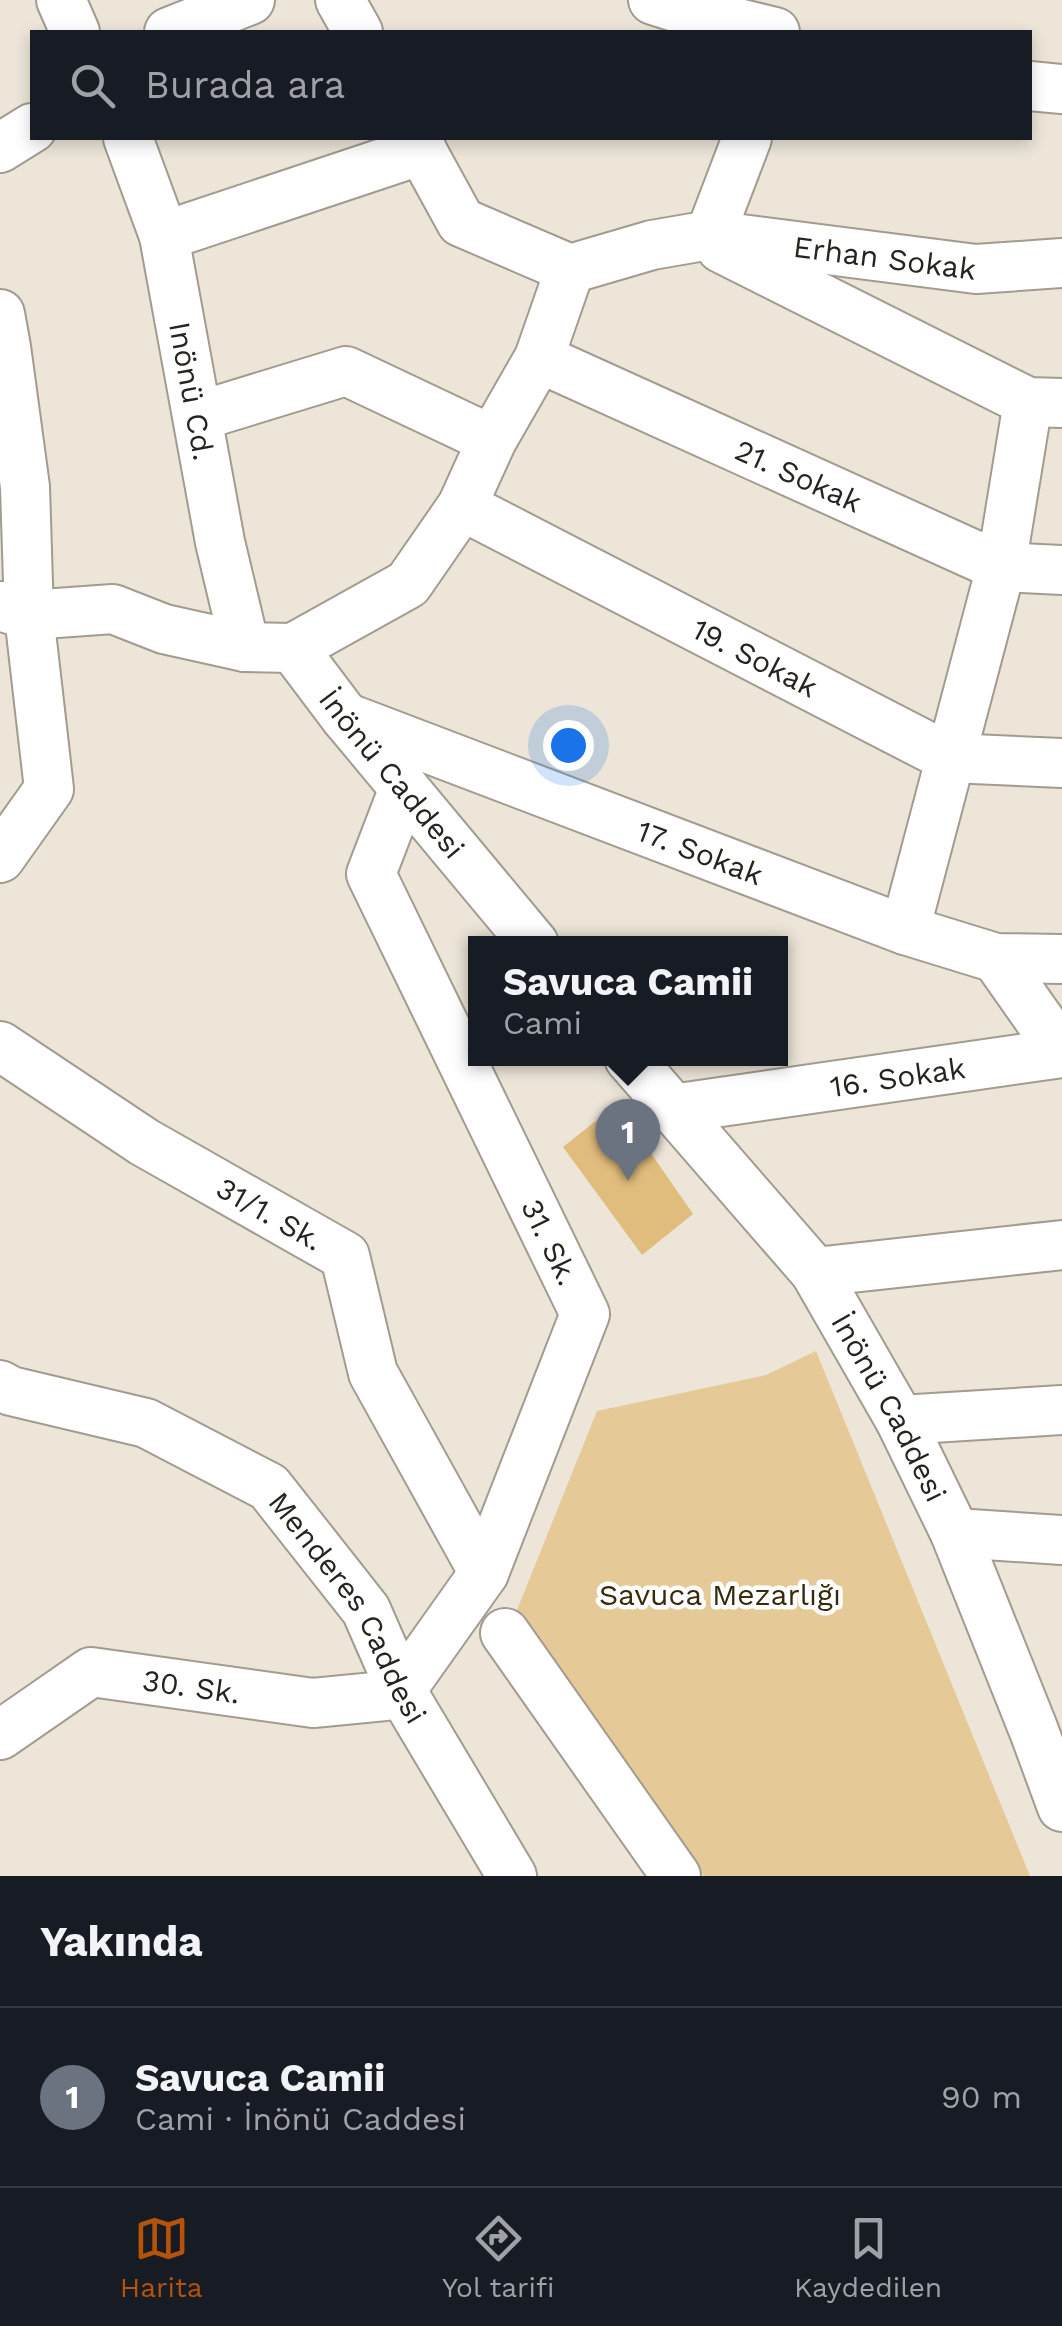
<!DOCTYPE html>
<html lang="tr">
<meta charset="utf-8">
<style>
body{margin:0;font-family:"Work Sans",sans-serif;background:#242831;color:#f1f3f6}
.you{position:absolute;left:568px;top:745px;width:35px;height:35px;margin:-25px;border:8px solid #fff;border-radius:50%;background:#1a73e8;box-shadow:0 0 0 15px #1a73e833}
.badge{display:grid;place-items:center;width:65px;height:65px;border-radius:50%;background:#b45309;color:#fff;font-size:32px;font-weight:700}
.pin{position:absolute;translate:-50% -82px;filter:drop-shadow(0 2px 5px #0008)}
.pin::after{content:'';position:absolute;top:52px;width:35px;height:30px;background:inherit;clip-path:polygon(0 0,100% 0,50% 100%)}
.popup{position:absolute;left:468px;top:936px;width:320px;height:130px;box-sizing:border-box;display:grid;place-content:center;border-radius:0px;background:#171b24;filter:drop-shadow(0 2px 8px #0005);font-size:32px;white-space:nowrap;color:#9ea1a6}
.popup b{font-size:38px;color:#f1f3f6}
.popup::after{content:'';position:absolute;left:50%;top:100%;margin-left:-20px;border:20px solid transparent;border-top-color:#171b24}
.list{margin:0;padding:0;list-style:none}
h2{display:flex;justify-content:space-between;align-items:center;height:130px;margin:0;padding:0 40px;font-size:42px}
h2 small{font-size:32px;font-weight:400;color:#9ea1a6}
.list li{display:grid;grid-template-columns:65px 1fr auto;gap:30px;align-items:center;box-sizing:border-box;height:180px;padding:0 40px;border-top:2px solid #363941}
.list b{display:block;font-size:38px;white-space:nowrap}
.list p{margin:0;font-size:32px;white-space:nowrap;color:#9ea1a6}
.list em{font-size:32px;font-style:normal;color:#9ea1a6}
.icon{flex:none;width:55px;height:55px;fill:none;stroke:currentColor;stroke-width:2;stroke-linecap:round;stroke-linejoin:round}
.map{position:relative;flex:none;width:1062px;height:1876px;overflow:hidden}
.search{position:absolute;background:#171b24;box-shadow:0 5px 15px #0003;left:30px;right:30px;top:30px;height:110px;display:flex;align-items:center;gap:25px;box-sizing:border-box;padding:0 35px;border-radius:0px;color:#9ea1a6;font-size:38px}
.sheet{height:310px;background:#171b24}
nav{display:flex;justify-content:space-around;align-items:center;box-sizing:border-box;height:140px;border-top:2px solid #363941;background:#171b24;font-size:28px;color:#9ea1a6}
nav a{display:grid;justify-items:center;gap:5px}
nav .on{color:#b45309}
.map>svg:first-child{display:block}
.green{fill:#e5ca98}
.building{fill:#e0bd7c}
.lines{fill:none;stroke-linecap:round;stroke-linejoin:round}
.minor-casing{stroke:#a29b8f;stroke-width:52}
.minor{stroke:#fff;stroke-width:48}
.labels{text-anchor:middle;dominant-baseline:central;stroke-width:9;stroke-linejoin:round;paint-order:stroke}
.street-label{font-size:30px;fill:#26241f;stroke:#fff}
.park-label{font-size:30px;fill:#37290b;stroke:#fff}
</style>
<div class="map">
<svg width="1062" height="1876" viewBox="0 0 1062 1876">
<rect width="100%" height="100%" fill="#ece5d8"/>
<path class="green" d="M 816,1351 L 1030,1876 L 704,1876 L 513,1620 L 597,1411 L 766,1375 Z"/>
<path class="building" d="M 617,1104 L 693,1214 L 642,1255 L 563,1147 Z"/>
<g class="lines">
<defs>
<g id="minor">
<path d="M 61,0 L 75,32"/>
<path d="M 340,0 L 358,32"/>
<path d="M 653,0 L 684,10 L 775,32"/>
<path d="M 169,32 L 250,0"/>
<path d="M 1030,86 L 1062,89"/>
<path id="s1" d="M 128,138 L 164,236 L 220,542 L 245,647"/>
<path id="s2" d="M 415,138 L 461,222 L 570,269 L 652,245 L 710,235 L 976,269 L 1062,263"/>
<path d="M 0,148 L 32,128"/>
<path d="M 710,235 L 747,138"/>
<path d="M 164,236 L 422,150"/>
<path d="M 721,248 L 1028,402 L 1062,403"/>
<path d="M 0,314 L 6,347 L 25,487 L 29,615 L 49,789 L 0,858"/>
<path id="s3" d="M 539,358 L 1001,567 L 1062,570"/>
<path d="M 199,416 L 346,371 L 492,440"/>
<path id="s4" d="M 462,506 L 950,758 L 1062,763"/>
<path d="M 0,606 L 29,615 L 113,609 L 164,629 L 245,647 L 293,648 L 408,584 L 462,506 L 492,440 L 539,358 L 570,269"/>
<path id="s5" d="M 293,648 L 345,717 L 534,944"/>
<path id="s6" d="M 345,717 L 905,930 L 996,958 L 1062,959"/>
<path d="M 905,930 L 1001,567 L 1028,402"/>
<path d="M 996,958 L 1062,1052"/>
<path id="s7" d="M 0,1046 L 144,1142 L 345,1256 L 373,1373 L 484,1573"/>
<path id="s8" d="M 629,1058 L 815,1272 L 900,1420 L 955,1533 L 1034,1731 L 1062,1807"/>
<path id="s9" d="M 672,1109 L 1062,1053"/>
<path d="M 815,1272 L 1062,1245"/>
<path id="s10" d="M 0,1385 L 11,1391 L 146,1423 L 269,1487 L 366,1610 L 401,1690 L 512,1876"/>
<path d="M 900,1420 L 1062,1410"/>
<path d="M 955,1533 L 1062,1540"/>
<path d="M 505,1633 L 676,1876"/>
<path id="s11" d="M 0,1735 L 91,1672 L 313,1703 L 385,1696 L 401,1690 L 484,1573 L 585,1314 L 371,874 L 404,788"/>
</g>
</defs>
<use href="#minor" class="minor-casing"/>
<use href="#minor" class="minor"/>
</g>
<g class="labels">
<g class="street-label">
<text stroke="none"><textPath href="#s2" startOffset="535">Erhan Sokak</textPath></text>
<text stroke="none"><textPath href="#s1" startOffset="262">Inönü Cd.</textPath></text>
<text stroke="none"><textPath href="#s3" startOffset="285">21. Sokak</textPath></text>
<text stroke="none"><textPath href="#s4" startOffset="330">19. Sokak</textPath></text>
<text stroke="none"><textPath href="#s5" startOffset="160">İnönü Caddesi</textPath></text>
<text stroke="none"><textPath href="#s6" startOffset="380">17. Sokak</textPath></text>
<text stroke="none"><textPath href="#s9" startOffset="228">16. Sokak</textPath></text>
<text stroke="none"><textPath href="#s7" startOffset="318">31/1. Sk.</textPath></text>
<text transform="translate(550 1242) rotate(64)">31. Sk.</text>
<text stroke="none"><textPath href="#s8" startOffset="438">İnönü Caddesi</textPath></text>
<text stroke="none"><textPath href="#s10" startOffset="435">Menderes Caddesi</textPath></text>
<text stroke="none"><textPath href="#s11" startOffset="212">30. Sk.</textPath></text>
</g>
<g class="park-label">
<text x="720" y="1594">Savuca Mezarlığı</text>
</g>
</g>
</svg>
<div class="you"></div>
<div class="pin badge" style="left:628px;top:1181px;background:#6b7280">1</div>
<div class="popup"><b>Savuca Camii</b>Cami</div>
<div class="search"><svg class="icon" aria-label="search" viewBox="0 0 24 24"><circle cx="10" cy="10" r="6"/><path d="M15 15l6 6"/></svg>Burada ara</div>
</div>
<section class="sheet">
<h2>Yakında<small></small></h2>
<ul class="list">
<li><span class="badge" style="background:#6b7280">1</span><div><b>Savuca Camii</b><p>Cami · İnönü Caddesi</p></div><em>90 m</em></li>
</ul>
</section>
<nav>
<a class="on"><svg class="icon" aria-label="map" viewBox="0 0 24 24"><path d="M3 6l6-2 6 2 6-2v14l-6 2-6-2-6 2zM9 4v14M15 6v14"/></svg>Harita</a>
<a><svg class="icon" aria-label="directions" viewBox="0 0 24 24"><path d="M12 3l9 9-9 9-9-9zM9 14v-3h6M13 9l2 2-2 2"/></svg>Yol tarifi</a>
<a><svg class="icon" aria-label="saved" viewBox="0 0 24 24"><path d="M7 4h10v16l-5-4-5 4z"/></svg>Kaydedilen</a>
</nav>
